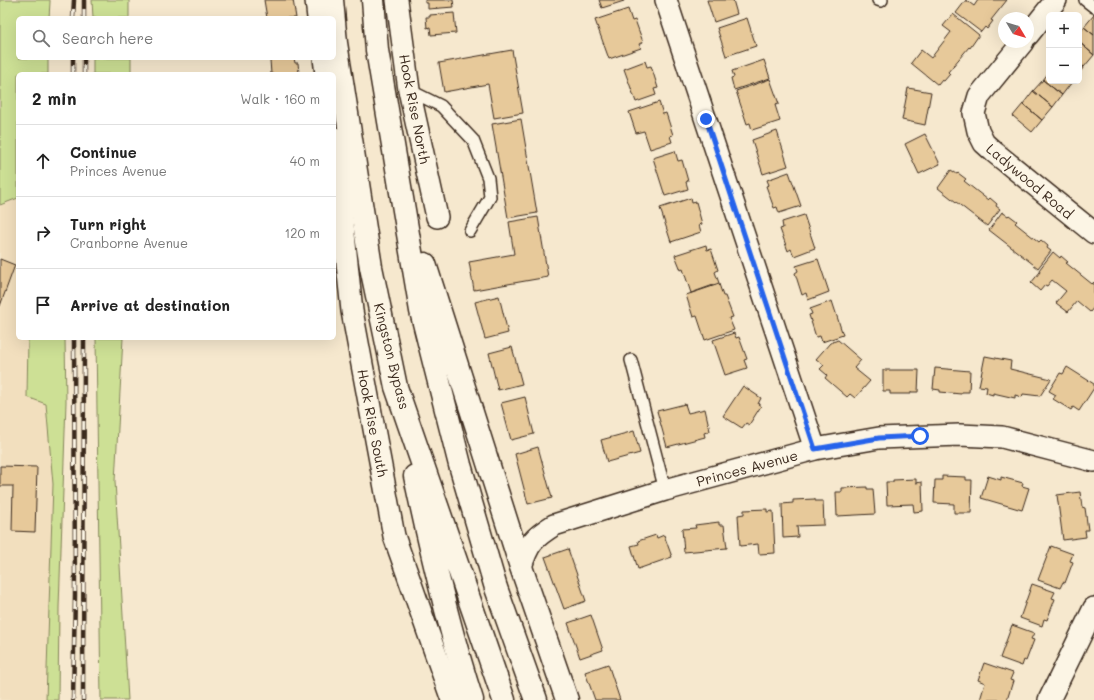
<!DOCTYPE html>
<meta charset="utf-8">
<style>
body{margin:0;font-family:Mali,sans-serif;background:#f6f6f6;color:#222}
.controls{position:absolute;right:12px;top:12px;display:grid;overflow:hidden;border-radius:6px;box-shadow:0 4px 16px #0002}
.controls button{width:36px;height:36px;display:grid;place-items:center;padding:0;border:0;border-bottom:1px solid #e0e0e0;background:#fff;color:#222;font:20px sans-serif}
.compass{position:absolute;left:998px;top:12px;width:36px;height:36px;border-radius:50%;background:#fff;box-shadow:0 4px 16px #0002;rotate:128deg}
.stop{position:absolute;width:12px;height:12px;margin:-9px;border:3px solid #2563eb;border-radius:50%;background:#fff}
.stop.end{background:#2563eb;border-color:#fff;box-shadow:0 1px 4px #0008}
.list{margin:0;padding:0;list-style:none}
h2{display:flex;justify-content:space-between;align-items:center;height:52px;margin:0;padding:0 16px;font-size:17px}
h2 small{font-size:13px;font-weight:400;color:#767676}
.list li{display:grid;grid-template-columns:26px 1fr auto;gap:12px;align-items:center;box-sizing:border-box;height:72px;padding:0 16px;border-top:1px solid #e0e0e0}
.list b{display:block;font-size:15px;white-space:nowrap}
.list p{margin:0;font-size:13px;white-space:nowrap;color:#767676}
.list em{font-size:13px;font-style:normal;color:#767676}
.icon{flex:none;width:22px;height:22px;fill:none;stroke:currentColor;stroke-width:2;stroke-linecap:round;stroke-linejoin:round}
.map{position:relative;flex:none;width:1094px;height:700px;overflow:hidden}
.search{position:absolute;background:#fff;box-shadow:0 4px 16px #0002;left:16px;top:16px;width:320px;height:44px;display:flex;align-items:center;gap:10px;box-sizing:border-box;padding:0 14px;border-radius:6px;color:#767676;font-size:15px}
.panel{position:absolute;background:#fff;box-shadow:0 4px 16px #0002;left:16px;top:72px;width:320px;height:268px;border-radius:6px}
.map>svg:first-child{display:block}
.built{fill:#f2dfbe}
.green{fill:#cde095;stroke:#84855a}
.building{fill:#e7c99a;stroke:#3b2a1e}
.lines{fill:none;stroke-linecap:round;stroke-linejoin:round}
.service-casing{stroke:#3b2a1e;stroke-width:14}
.minor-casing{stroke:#3b2a1e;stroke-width:24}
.trunk-casing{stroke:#3b2a1e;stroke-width:25}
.service{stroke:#fcf5e5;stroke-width:11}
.minor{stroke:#fcf5e5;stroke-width:21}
.trunk{stroke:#fcf5e5;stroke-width:22}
.rail-casing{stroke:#3b2a1e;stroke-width:4.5}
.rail{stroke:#fcf5e5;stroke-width:3;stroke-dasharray:9;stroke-linecap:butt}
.route{stroke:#2563eb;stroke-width:5}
.labels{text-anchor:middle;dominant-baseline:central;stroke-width:4;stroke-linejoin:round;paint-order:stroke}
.street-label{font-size:14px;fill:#3b2a1e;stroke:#fcf5e5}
</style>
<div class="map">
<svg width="1094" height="700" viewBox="0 0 1094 700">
<rect width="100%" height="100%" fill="#f6e8ce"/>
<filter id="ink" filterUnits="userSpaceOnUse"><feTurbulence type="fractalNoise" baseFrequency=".025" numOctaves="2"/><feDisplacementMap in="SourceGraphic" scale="8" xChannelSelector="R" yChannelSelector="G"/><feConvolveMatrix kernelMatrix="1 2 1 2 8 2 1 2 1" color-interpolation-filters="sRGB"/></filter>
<g filter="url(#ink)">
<path class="built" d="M 18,198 L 18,338 L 28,338 L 27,397 L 66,402 L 58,700 L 0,700 L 0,205 Z"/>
<path class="green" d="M 0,0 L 50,0 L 50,2 L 49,18 L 18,18 L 18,58 L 48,58 L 48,74 L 18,74 L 18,198 L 0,205 Z
M 92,0 L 129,0 L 129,18 L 93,18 Z
M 93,58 L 131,58 L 131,74 L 93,74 Z
M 28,338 L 65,338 L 66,402 L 59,607 L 58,700 L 46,700 L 53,484 L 46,404 L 27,397 Z
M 96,338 L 123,338 L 115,481 L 128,700 L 101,700 Z"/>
<path class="building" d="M 264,0 L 293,0 L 296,18 L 267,18 Z
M 425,0 L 453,0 L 454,7 L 428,9 L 428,3 L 425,3 Z
M 599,0 L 624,0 L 624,1 L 602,8 Z
M 707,0 L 733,0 L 737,14 L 714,22 Z
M 966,0 L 974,6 L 978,0 L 1007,0 L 991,20 L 993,21 L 987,29 L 985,27 L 981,32 L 956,13 Z
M 628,9 L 632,21 L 635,20 L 643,42 L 639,44 L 641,48 L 609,59 L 595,20 Z
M 454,13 L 456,33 L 431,35 L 430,27 L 427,28 L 426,17 L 430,17 L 430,15 Z
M 953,14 L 979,35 L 970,48 L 969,47 L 948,72 L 950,74 L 944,81 L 942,80 L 938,85 L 911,63 L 921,50 L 931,58 L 951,32 L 943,26 Z
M 1094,15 L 1094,35 L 1084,27 Z
M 747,18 L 756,46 L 726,56 L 717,28 Z
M 1084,27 L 1094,35 L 1094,55 L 1079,42 L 1079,34 Z
M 1079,42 L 1094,55 L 1084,67 L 1079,63 Z
M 512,50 L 523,113 L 494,118 L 488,84 L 444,92 L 439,63 Z
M 264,58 L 294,58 L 295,63 L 298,63 L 299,73 L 271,74 L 270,60 L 265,60 Z
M 764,60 L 770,78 L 734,90 L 731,78 L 734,77 L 732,71 Z
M 645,61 L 647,67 L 651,66 L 658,88 L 654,89 L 656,95 L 636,102 L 624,69 Z
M 1079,63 L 1084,67 L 1079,73 Z
M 1049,72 L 1049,81 L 1071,81 L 1072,82 L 1062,95 L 1043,80 Z
M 770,79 L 779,104 L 775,105 L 780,121 L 752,130 L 750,123 L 747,124 L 736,91 Z
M 1043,80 L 1062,95 L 1053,107 L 1033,91 Z
M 908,88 L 931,92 L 925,125 L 902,120 Z
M 1033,91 L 1053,107 L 1042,120 L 1023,104 Z
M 659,102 L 663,114 L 666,113 L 673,135 L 670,136 L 672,142 L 650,149 L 644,131 L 636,133 L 629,112 Z
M 1023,104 L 1042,120 L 1032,132 L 1013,116 Z
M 521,119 L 537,213 L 508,218 L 492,124 Z
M 777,131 L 788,166 L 763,174 L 752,140 Z
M 925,134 L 940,164 L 919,174 L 905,144 Z
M 675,151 L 678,161 L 682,160 L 688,181 L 686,182 L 688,189 L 665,196 L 653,158 Z
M 951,170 L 957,174 L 958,173 L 966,179 L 964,181 L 988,200 L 990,198 L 997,204 L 996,206 L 1000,209 L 987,226 L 938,188 Z
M 789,172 L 801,206 L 779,213 L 777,207 L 774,208 L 766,186 L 769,185 L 767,180 Z
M 691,198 L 692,203 L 696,202 L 702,224 L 699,225 L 701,232 L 671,242 L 660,208 Z
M 1002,212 L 1008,216 L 1009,215 L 1017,221 L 1015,223 L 1039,242 L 1041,240 L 1048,246 L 1047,248 L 1051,251 L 1038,268 L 989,230 Z
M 804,215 L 815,248 L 794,256 L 791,249 L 788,251 L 780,229 L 783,228 L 782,222 Z
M 538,217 L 548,277 L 474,290 L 469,262 L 514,254 L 509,222 Z
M 706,245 L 707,250 L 711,249 L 718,270 L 715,272 L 719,283 L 691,293 L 683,269 L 681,270 L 675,255 Z
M 1053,252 L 1060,258 L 1061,256 L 1068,262 L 1066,263 L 1092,284 L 1094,282 L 1094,307 L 1090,312 L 1077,301 L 1068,312 L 1056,303 L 1066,291 L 1052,280 L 1047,286 L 1045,285 L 1040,291 L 1031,283 L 1040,272 L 1039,270 Z
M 0,259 L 15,265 L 0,306 Z
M 818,259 L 829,292 L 808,300 L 806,293 L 802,295 L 795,273 L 798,271 L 796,266 Z
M 719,284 L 723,296 L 725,296 L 733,317 L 729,318 L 734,330 L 705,340 L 697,316 L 693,317 L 686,295 Z
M 499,296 L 508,333 L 485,339 L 475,302 Z
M 832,301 L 843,335 L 822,342 L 820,336 L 816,337 L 809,315 L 812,314 L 810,309 Z
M 734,333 L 736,338 L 739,337 L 747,359 L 744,360 L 747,368 L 725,375 L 713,340 Z
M 838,340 L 861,360 L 854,368 L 870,381 L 855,398 L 850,394 L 847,397 L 825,378 L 827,375 L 820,369 L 824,365 L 816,359 L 830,343 Z
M 512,347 L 522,384 L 498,390 L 489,353 Z
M 985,356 L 1011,361 L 1010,369 L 1051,379 L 1040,396 L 1023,394 L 1022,397 L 1015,395 L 1015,398 L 993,393 L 993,395 L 986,393 L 987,387 L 979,386 Z
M 1067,367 L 1094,384 L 1094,388 L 1079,411 L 1073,407 L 1071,410 L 1053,399 L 1056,395 L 1049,391 L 1060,373 L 1063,374 Z
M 935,368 L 970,371 L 969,392 L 962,392 L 961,394 L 940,392 L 940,390 L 933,389 Z
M 883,370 L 919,370 L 918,392 L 911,392 L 911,394 L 890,394 L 890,391 L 883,391 Z
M 743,386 L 761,398 L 758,404 L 761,406 L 749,425 L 746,423 L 742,428 L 723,416 Z
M 525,397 L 534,434 L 511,440 L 501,403 Z
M 685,404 L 688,413 L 705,409 L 710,431 L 704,433 L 705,437 L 667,447 L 657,411 Z
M 634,431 L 640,453 L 607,462 L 601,440 Z
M 538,447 L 552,498 L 528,504 L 515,454 Z
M 0,466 L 37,467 L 35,532 L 12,531 L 13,486 L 0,486 Z
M 942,476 L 966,477 L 966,480 L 972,480 L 971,513 L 954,513 L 954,504 L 934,503 L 935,480 L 942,480 Z
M 988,476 L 1001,480 L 1001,477 L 1023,483 L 1022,486 L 1029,488 L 1022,510 L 981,498 Z
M 916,479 L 916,483 L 922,482 L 923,511 L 914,512 L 913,504 L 887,505 L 886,482 L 893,482 L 893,480 Z
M 867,487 L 867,489 L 873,489 L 875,514 L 837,516 L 836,492 L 842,492 L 842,488 Z
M 1080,492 L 1082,507 L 1085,508 L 1088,530 L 1085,530 L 1086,537 L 1063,540 L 1057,495 Z
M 815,499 L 815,501 L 823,501 L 824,525 L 797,526 L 798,537 L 783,538 L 782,504 L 793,503 L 793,500 Z
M 767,509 L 767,512 L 773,511 L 775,553 L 759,554 L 758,544 L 740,546 L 738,515 L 744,514 L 744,510 Z
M 719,522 L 719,525 L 724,525 L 727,548 L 684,552 L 682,529 L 696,528 L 695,525 Z
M 656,535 L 657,538 L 664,535 L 672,557 L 638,569 L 631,546 L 639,544 L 638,541 Z
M 1051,546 L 1073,554 L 1070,561 L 1073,562 L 1065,583 L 1063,582 L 1060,588 L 1038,580 Z
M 568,549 L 586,601 L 564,609 L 545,557 Z
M 1032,584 L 1055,592 L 1052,598 L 1055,599 L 1047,620 L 1044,619 L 1042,626 L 1020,618 Z
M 591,615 L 603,650 L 580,658 L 568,623 Z
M 1012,625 L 1034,633 L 1031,639 L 1034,640 L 1026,661 L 1024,660 L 1022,666 L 1000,658 Z
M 984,663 L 1013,673 L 1010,680 L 1013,681 L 1007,700 L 980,700 L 985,683 L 978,680 Z
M 608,664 L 620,700 L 595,700 L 585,672 Z"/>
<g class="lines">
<defs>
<path id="service" d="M 878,0 L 881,1 L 882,0
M 1085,0 L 1094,7
M 409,90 L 441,106 L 473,140 L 488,178 L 490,197 L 470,231
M 631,360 L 665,490"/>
<path id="minor" d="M 316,0 L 318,18
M 397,0 L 409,90 L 437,217
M 666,0 L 815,449
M 1028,35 L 1056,0
M 1023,42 L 979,96 L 974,113 L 978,131 L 984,143 L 994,152 L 1094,233
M 324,58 L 326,74
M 334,138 L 352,311 L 394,536 L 452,700
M 521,567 C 528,544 533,538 554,525 L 665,490 L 815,449 L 879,438 L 960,435 L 1002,437 L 1094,461
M 1049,700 L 1094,608"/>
<path id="trunk" d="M 332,0 L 336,43 L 371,267 L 396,387 L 504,700
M 373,0 L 377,50 L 421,311 L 460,465 L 496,588 L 536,700
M 425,264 L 521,567 L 567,700
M 415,476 C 431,552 448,626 472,700"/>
</defs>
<use href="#service" class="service-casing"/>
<use href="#minor" class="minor-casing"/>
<use href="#trunk" class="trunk-casing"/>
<use href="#service" class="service"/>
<use href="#minor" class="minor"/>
<use href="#trunk" class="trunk"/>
<defs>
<path id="rail" d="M 73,18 L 74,0
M 84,18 L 84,0
M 73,74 L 73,58
M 84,74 L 84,58
M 73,700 L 75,595 L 74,338
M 83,700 L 84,338"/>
</defs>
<use href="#rail" class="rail-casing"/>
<use href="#rail" class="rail"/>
</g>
</g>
<g class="lines" filter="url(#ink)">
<path class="route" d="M 706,119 L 815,449 L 879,438 L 920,436"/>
</g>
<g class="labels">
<g class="street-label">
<text transform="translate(415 109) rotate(79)">Hook Rise North</text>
<text transform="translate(1030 181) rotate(40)">Ladywood Road</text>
<text transform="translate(392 356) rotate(76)">Kingston Bypass</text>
<text transform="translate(373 423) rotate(79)">Hook Rise South</text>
<text transform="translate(747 468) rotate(-15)">Princes Avenue</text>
</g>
</g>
</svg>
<div class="controls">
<button>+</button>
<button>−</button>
</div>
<svg class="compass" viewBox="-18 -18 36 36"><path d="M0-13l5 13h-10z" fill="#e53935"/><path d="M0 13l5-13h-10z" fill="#767676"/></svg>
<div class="stop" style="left:920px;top:436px"></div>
<div class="stop end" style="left:706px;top:119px"></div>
<div class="search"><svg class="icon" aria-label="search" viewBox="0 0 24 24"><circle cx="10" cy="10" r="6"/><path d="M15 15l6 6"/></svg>Search here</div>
<section class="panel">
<h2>2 min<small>Walk · 160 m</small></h2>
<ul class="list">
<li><svg class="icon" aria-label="ahead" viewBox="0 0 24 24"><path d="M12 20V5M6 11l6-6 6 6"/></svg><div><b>Continue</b><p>Princes Avenue</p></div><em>40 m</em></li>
<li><svg class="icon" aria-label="right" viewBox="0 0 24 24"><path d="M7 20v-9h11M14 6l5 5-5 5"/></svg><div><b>Turn right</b><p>Cranborne Avenue</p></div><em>120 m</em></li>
<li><svg class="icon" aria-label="arrive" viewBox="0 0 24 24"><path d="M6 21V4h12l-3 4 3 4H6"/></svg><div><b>Arrive at destination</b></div></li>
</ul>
</section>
</div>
